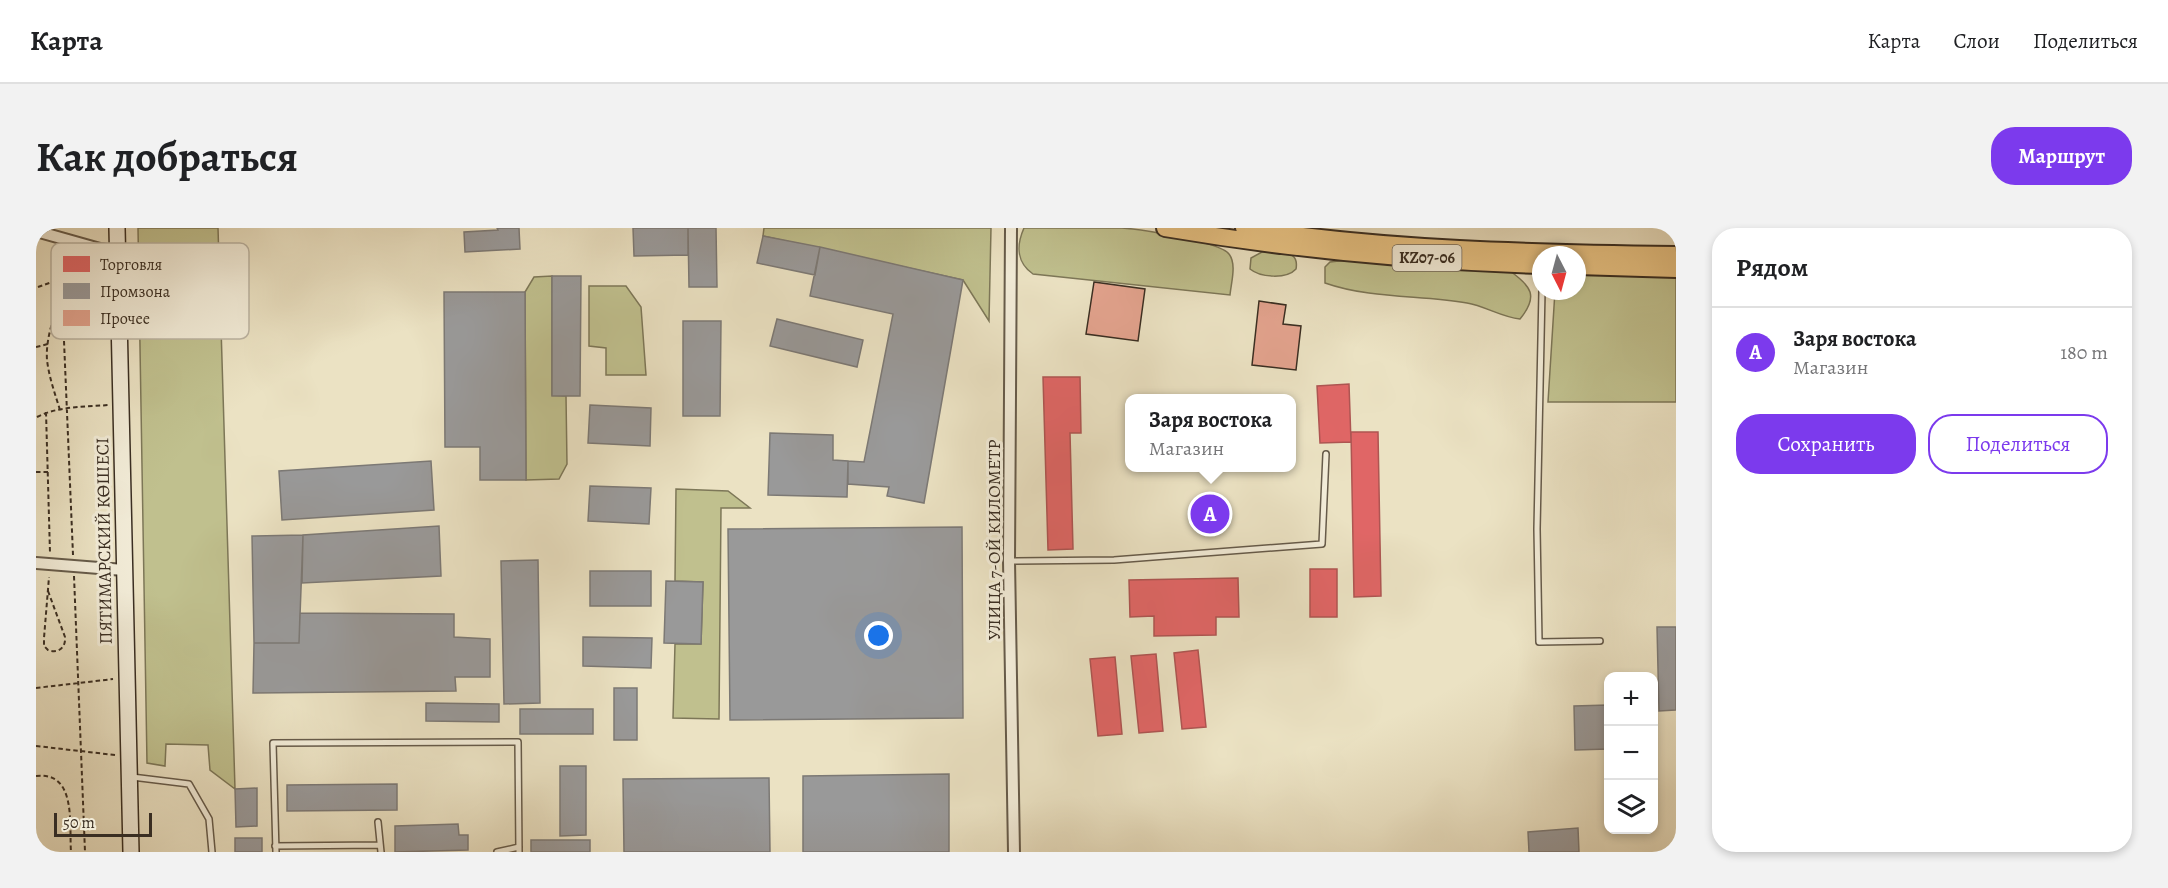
<!DOCTYPE html>
<html lang="ru">
<meta charset="utf-8">
<style>
body{margin:0;font-family:Alegreya,serif;background:#f2f2f2;color:#202124}
.controls{position:absolute;right:18px;bottom:18px;display:grid;overflow:hidden;border-radius:12px;box-shadow:0 3px 9px #0003}
.controls button{width:54px;height:54px;display:grid;place-items:center;padding:0;border:0;border-bottom:2px solid #e0e0e0;background:#fff;color:#202124;font:30px sans-serif}
.compass{position:absolute;left:1496px;top:18px;width:54px;height:54px;border-radius:50%;background:#fff;box-shadow:0 3px 9px #0003;rotate:174deg}
.scale{position:absolute;left:18px;bottom:15px;width:98px;box-sizing:border-box;padding-left:6px;border:3px solid #3a2e22;border-top:0;font-size:16px;line-height:21px;white-space:nowrap;color:#3a2e22;-webkit-text-stroke:4px #f2ecd8;paint-order:stroke}
.you{position:absolute;left:843px;top:408px;width:21px;height:21px;margin:-15px;border:4px solid #fff;border-radius:50%;background:#1a73e8;box-shadow:0 0 0 9px #1a73e833}
.badge{display:grid;place-items:center;width:39px;height:39px;border-radius:50%;background:#7c3aed;color:#fff;font-size:20px;font-weight:700}
.pin{position:absolute;translate:-50% -50%;border:3px solid #fff;box-shadow:0 2px 6px #0006}
.popup{position:absolute;left:1089px;top:166px;width:171px;height:78px;box-sizing:border-box;display:grid;place-content:center;border-radius:12px;background:#fff;filter:drop-shadow(0 2px 4px #0005);font-size:20px;white-space:nowrap;color:#757577}
.popup b{font-size:22px;color:#202124}
.popup::after{content:'';position:absolute;left:50%;top:100%;margin-left:-12px;border:12px solid transparent;border-top-color:#fff}
.list{margin:0;padding:0;list-style:none}
h2{display:flex;justify-content:space-between;align-items:center;height:78px;margin:0;padding:0 24px;font-size:26px}
h2 small{font-size:20px;font-weight:400;color:#757577}
.list li{display:grid;grid-template-columns:39px 1fr auto;gap:18px;align-items:center;box-sizing:border-box;height:90px;padding:0 24px;border-top:2px solid #e0e0e0}
.list b{display:block;font-size:22px;white-space:nowrap}
.list p{margin:0;font-size:20px;white-space:nowrap;color:#757577}
.list em{font-size:20px;font-style:normal;color:#757577}
.actions{display:flex;gap:12px;padding:18px 24px}
.actions a{flex:1;padding:14px 0;border:2px solid #7c3aed;border-radius:24px;text-align:center;font-size:21px;color:#7c3aed}
.actions .main{background:#7c3aed;color:#fff}
.icon{flex:none;width:33px;height:33px;fill:none;stroke:currentColor;stroke-width:2;stroke-linecap:round;stroke-linejoin:round}
.map{position:relative;flex:none;width:1640px;height:624px;overflow:hidden;border-radius:24px}
header{display:flex;align-items:center;gap:36px;box-sizing:border-box;height:84px;padding:0 30px;background:#fff;border-bottom:2px solid #e0e0e0}
header strong{font-size:28px}
nav{display:flex;gap:33px;margin-inline-start:auto;font-size:21px}
.intro{display:flex;align-items:center;justify-content:space-between;box-sizing:border-box;height:144px;padding:0 36px}
h1{margin:0;font-size:42px}
.button{padding:15px 27px;border-radius:24px;background:#7c3aed;color:#fff;font-size:21px;font-weight:700}
main{display:flex;gap:36px;padding:0 36px}
aside{flex:1;background:#fff;border-radius:24px;box-shadow:0 3px 9px #0003}
.map>svg:first-child{display:block}
.green{fill:#c0c08e;stroke:#7d7758;stroke-width:1.5}
.shops{fill:#e06666;stroke:#ae5552;stroke-width:1.5}
.industry{fill:#999;stroke:#7c7975;stroke-width:1.5}
.building{fill:#e3a38e;stroke:#3a2e22;stroke-width:1.5}
.lines{fill:none;stroke-linecap:round;stroke-linejoin:round}
.service-casing{stroke:#665b4a;stroke-width:8}
.minor-casing{stroke:#665b4a;stroke-width:14}
.secondary-casing{stroke:#3a2e22;stroke-width:18}
.primary-casing{stroke:#3a2e22;stroke-width:20}
.path{stroke:#3a2e22;stroke-width:2;stroke-dasharray:4.5 3;stroke-linecap:butt}
.service{stroke:#f2ecd8;stroke-width:5}
.minor{stroke:#f2ecd8;stroke-width:10}
.secondary{stroke:#f2ecd8;stroke-width:15}
.primary{stroke:#e6c182;stroke-width:16}
.labels{text-anchor:middle;dominant-baseline:central;stroke-width:6;stroke-linejoin:round;paint-order:stroke}
.shield{fill:#f2ecd8;stroke:#716759;stroke-width:1.5}
.shield-label{font-size:16px;font-weight:bold;fill:#3a2e22}
.street-label{font-size:18px;fill:#3a2e22;stroke:#f2ecd8}
.key{fill:#f2ecd8;stroke:#bbb3a1;stroke-width:1.5}
.key-label{font-size:16px;fill:#3a2e22}
</style>
<header>
<strong>Карта</strong>
<nav><a>Карта</a><a>Слои</a><a>Поделиться</a></nav>
</header>
<div class="intro"><h1>Как добраться</h1><a class="button">Маршрут</a></div>
<main>
<div class="map">
<svg width="1640" height="624" viewBox="0 0 1640 624">
<rect width="100%" height="100%" fill="#ebe2c3"/>
<filter id="stains"><feTurbulence type="fractalNoise" baseFrequency=".00333" numOctaves="4"/><feColorMatrix values="0 0 0 0 .2 0 0 0 0 .09 0 0 0 0 .02 0 0 0 .5 -.17"/></filter>
<radialGradient id="worn" r=".72"><stop offset=".6" stop-color="#630" stop-opacity="0"/><stop offset="1" stop-color="#630" stop-opacity=".3"/></radialGradient>
<path class="green" d="M 102,0 L 182,0 L 199,561 L 174,542 L 172,517 L 130,516 L 129,538 L 111,535 Z
M 728,0 L 955,0 L 953,93 L 927,52 L 727,8 Z
M 988,0 C 1020,0 1053,0 1086,0 C 1103,1 1185,14 1193,26 C 1201,36 1195,55 1194,67 L 997,46 C 981,35 980,18 988,0 Z
M 1236,23 C 1250,25 1263,24 1260,41 C 1251,51 1225,50 1214,41 L 1215,30 L 1226,24 Z
M 1321,31 L 1474,43 C 1495,58 1503,68 1484,91 C 1465,89 1449,78 1431,75 C 1384,67 1335,71 1289,55 L 1289,39 L 1294,34 Z
M 1541,45 L 1640,48 L 1640,174 L 1512,174 L 1519,63 L 1541,63 Z
M 516,48 L 516,167 L 530,168 L 531,236 L 523,251 L 490,252 L 489,64 L 498,49 Z
M 553,58 L 590,58 L 605,79 L 610,147 L 570,147 L 570,120 L 553,118 Z
M 640,261 L 692,263 L 714,280 L 685,280 L 683,491 L 637,490 L 639,416 L 665,416 L 667,354 L 639,353 Z"/>
<path class="shops" d="M 1007,149 L 1044,149 L 1045,205 L 1034,205 L 1037,321 L 1012,322 Z
M 1313,156 L 1315,214 L 1284,215 L 1281,158 Z
M 1315,204 L 1342,204 L 1345,368 L 1318,369 Z
M 1274,341 L 1301,341 L 1301,389 L 1274,389 Z
M 1202,350 L 1203,389 L 1180,389 L 1180,407 L 1118,408 L 1118,388 L 1094,389 L 1093,352 Z
M 1162,422 L 1170,499 L 1146,501 L 1138,425 Z
M 1120,426 L 1127,503 L 1103,505 L 1095,428 Z
M 1079,429 L 1086,506 L 1062,508 L 1054,431 Z"/>
<path class="industry" d="M 461,0 L 483,0 L 484,21 L 429,24 L 428,4 L 462,2 Z
M 597,0 L 652,0 L 652,27 L 598,28 Z
M 652,0 L 680,0 L 681,59 L 653,59 Z
M 727,8 L 784,19 L 779,47 L 721,35 Z
M 784,19 L 927,52 L 888,275 L 851,268 L 853,259 L 812,256 L 812,233 L 828,234 L 857,86 L 774,68 Z
M 516,48 L 545,48 L 544,168 L 516,168 Z
M 408,64 L 489,64 L 490,252 L 444,252 L 444,219 L 409,219 Z
M 741,91 L 827,112 L 821,139 L 734,118 Z
M 647,93 L 685,93 L 684,188 L 647,188 Z
M 554,177 L 615,180 L 614,218 L 552,215 Z
M 734,205 L 797,207 L 797,232 L 812,233 L 811,269 L 732,267 Z
M 395,233 L 398,282 L 246,292 L 243,243 Z
M 554,258 L 615,260 L 613,296 L 552,293 Z
M 403,298 L 405,348 L 266,355 L 267,307 Z
M 926,299 L 927,490 L 694,492 L 692,301 Z
M 267,307 L 263,415 L 218,415 L 216,308 Z
M 502,332 L 504,475 L 468,476 L 465,333 Z
M 554,343 L 615,343 L 615,378 L 554,378 Z
M 630,353 L 667,354 L 665,416 L 628,415 Z
M 264,385 L 418,386 L 418,409 L 454,411 L 454,449 L 419,449 L 420,463 L 217,465 L 218,415 L 263,415 Z
M 1621,399 L 1640,399 L 1640,482 L 1623,483 Z
M 547,409 L 616,410 L 615,440 L 547,438 Z
M 578,460 L 601,460 L 601,512 L 578,512 Z
M 390,475 L 463,476 L 463,494 L 390,493 Z
M 1572,477 L 1572,521 L 1539,522 L 1538,478 Z
M 484,481 L 557,481 L 557,506 L 484,506 Z
M 524,538 L 550,538 L 550,607 L 524,608 Z
M 913,546 L 913,624 L 767,624 L 767,548 Z
M 733,550 L 734,624 L 588,624 L 587,551 Z
M 361,556 L 361,582 L 251,583 L 251,557 Z
M 221,560 L 221,598 L 200,599 L 199,561 Z
M 422,596 L 423,607 L 432,607 L 432,622 L 359,624 L 359,598 Z
M 1542,600 L 1543,624 L 1493,624 L 1492,604 Z
M 199,610 L 226,610 L 226,624 L 199,624 Z
M 495,612 L 554,612 L 554,624 L 495,624 Z"/>
<path class="building" d="M 1058,54 L 1109,61 L 1102,113 L 1050,106 Z
M 1223,73 L 1250,77 L 1247,96 L 1265,98 L 1260,142 L 1216,137 Z"/>
<g class="lines">
<defs>
<path id="service" d="M 1506,63 L 1501,301 L 1503,414 L 1564,413
M 973,333 L 1078,332 L 1286,316 L 1290,226
M 96,549 L 153,556 L 173,591 L 176,624
M 342,594 L 345,624
M 239,618 L 343,617
M 240,624 L 237,515 L 482,514 L 483,624
M 461,624 L 483,619"/>
<path id="minor" d="M 975,0 L 973,333 L 978,624
M 0,3 L 64,21 L 81,23
M 0,335 L 88,342"/>
<path id="secondary" d="M 81,0 L 95,624"/>
<path id="primary" d="M 1129,0 C 1253,21 1379,33 1505,37
M 1208,0 C 1350,22 1496,25 1640,27
M 1541,38 L 1640,41"/>
</defs>
<use href="#service" class="service-casing"/>
<use href="#minor" class="minor-casing"/>
<use href="#secondary" class="secondary-casing"/>
<use href="#primary" class="primary-casing"/>
<path class="path" d="M 2,59 L 33,48 L 70,44
M 28,113 L 37,327
M 0,119 L 12,116
M 24,182 C 19,166 13,149 11,132 C 9,104 24,74 33,48
M 10,184 L 14,325
M 1,189 C 22,178 49,179 72,177
M 0,244 L 12,244
M 38,348 L 49,624
M 12,363 L 29,409 C 30,419 23,426 12,422 L 8,418 L 8,410 L 13,349
M 0,460 L 77,451
M 0,518 L 79,527
M 0,548 C 41,543 33,597 35,624"/>
<use href="#service" class="service"/>
<use href="#minor" class="minor"/>
<use href="#secondary" class="secondary"/>
<use href="#primary" class="primary"/>
</g>
<g class="labels">
<rect class="shield" x="1356.5" y="17" width="69" height="26" rx="4.5"/>
<g class="shield-label">
<text x="1391" y="30">KZ07-06</text>
</g>
<g class="street-label">
<text transform="translate(958 312) rotate(-90)">УЛИЦА 7-ОЙ КИЛОМЕТР</text>
<text transform="translate(68 313) rotate(-91)">ПЯТИМАРСКИЙ КӨШЕСІ</text>
</g>
</g>
<rect x="15" y="15" width="198" height="96" rx="9" class="key"/>
<rect x="27" y="28" width="27" height="16" fill="#e06666"/>
<rect x="27" y="55" width="27" height="16" fill="#999"/>
<rect x="27" y="82" width="27" height="16" fill="#e3a38e"/>
<g class="key-label">
<text x="64" y="42">Торговля</text>
<text x="64" y="69">Промзона</text>
<text x="64" y="96">Прочее</text>
</g>
<rect width="100%" height="100%" filter="url(#stains)"/>
<rect width="100%" height="100%" fill="url(#worn)"/>
</svg>
<div class="controls">
<button>+</button>
<button>−</button>
<button><svg class="icon" aria-label="layers" viewBox="0 0 24 24"><path d="M12 4l9 5-9 5-9-5zM3 14l9 5 9-5"/></svg></button>
</div>
<svg class="compass" viewBox="-18 -18 36 36"><path d="M0-13l5 13h-10z" fill="#e53935"/><path d="M0 13l5-13h-10z" fill="#757577"/></svg>
<div class="scale">50 m</div>
<div class="you"></div>
<div class="pin badge" style="left:1174px;top:286px">A</div>
<div class="popup"><b>Заря востока</b>Магазин</div>
</div>
<aside>
<h2>Рядом<small></small></h2>
<ul class="list">
<li><span class="badge">A</span><div><b>Заря востока</b><p>Магазин</p></div><em>180 m</em></li>
</ul>
<div class="actions"><a class="main">Сохранить</a><a>Поделиться</a></div>
</aside>
</main>
